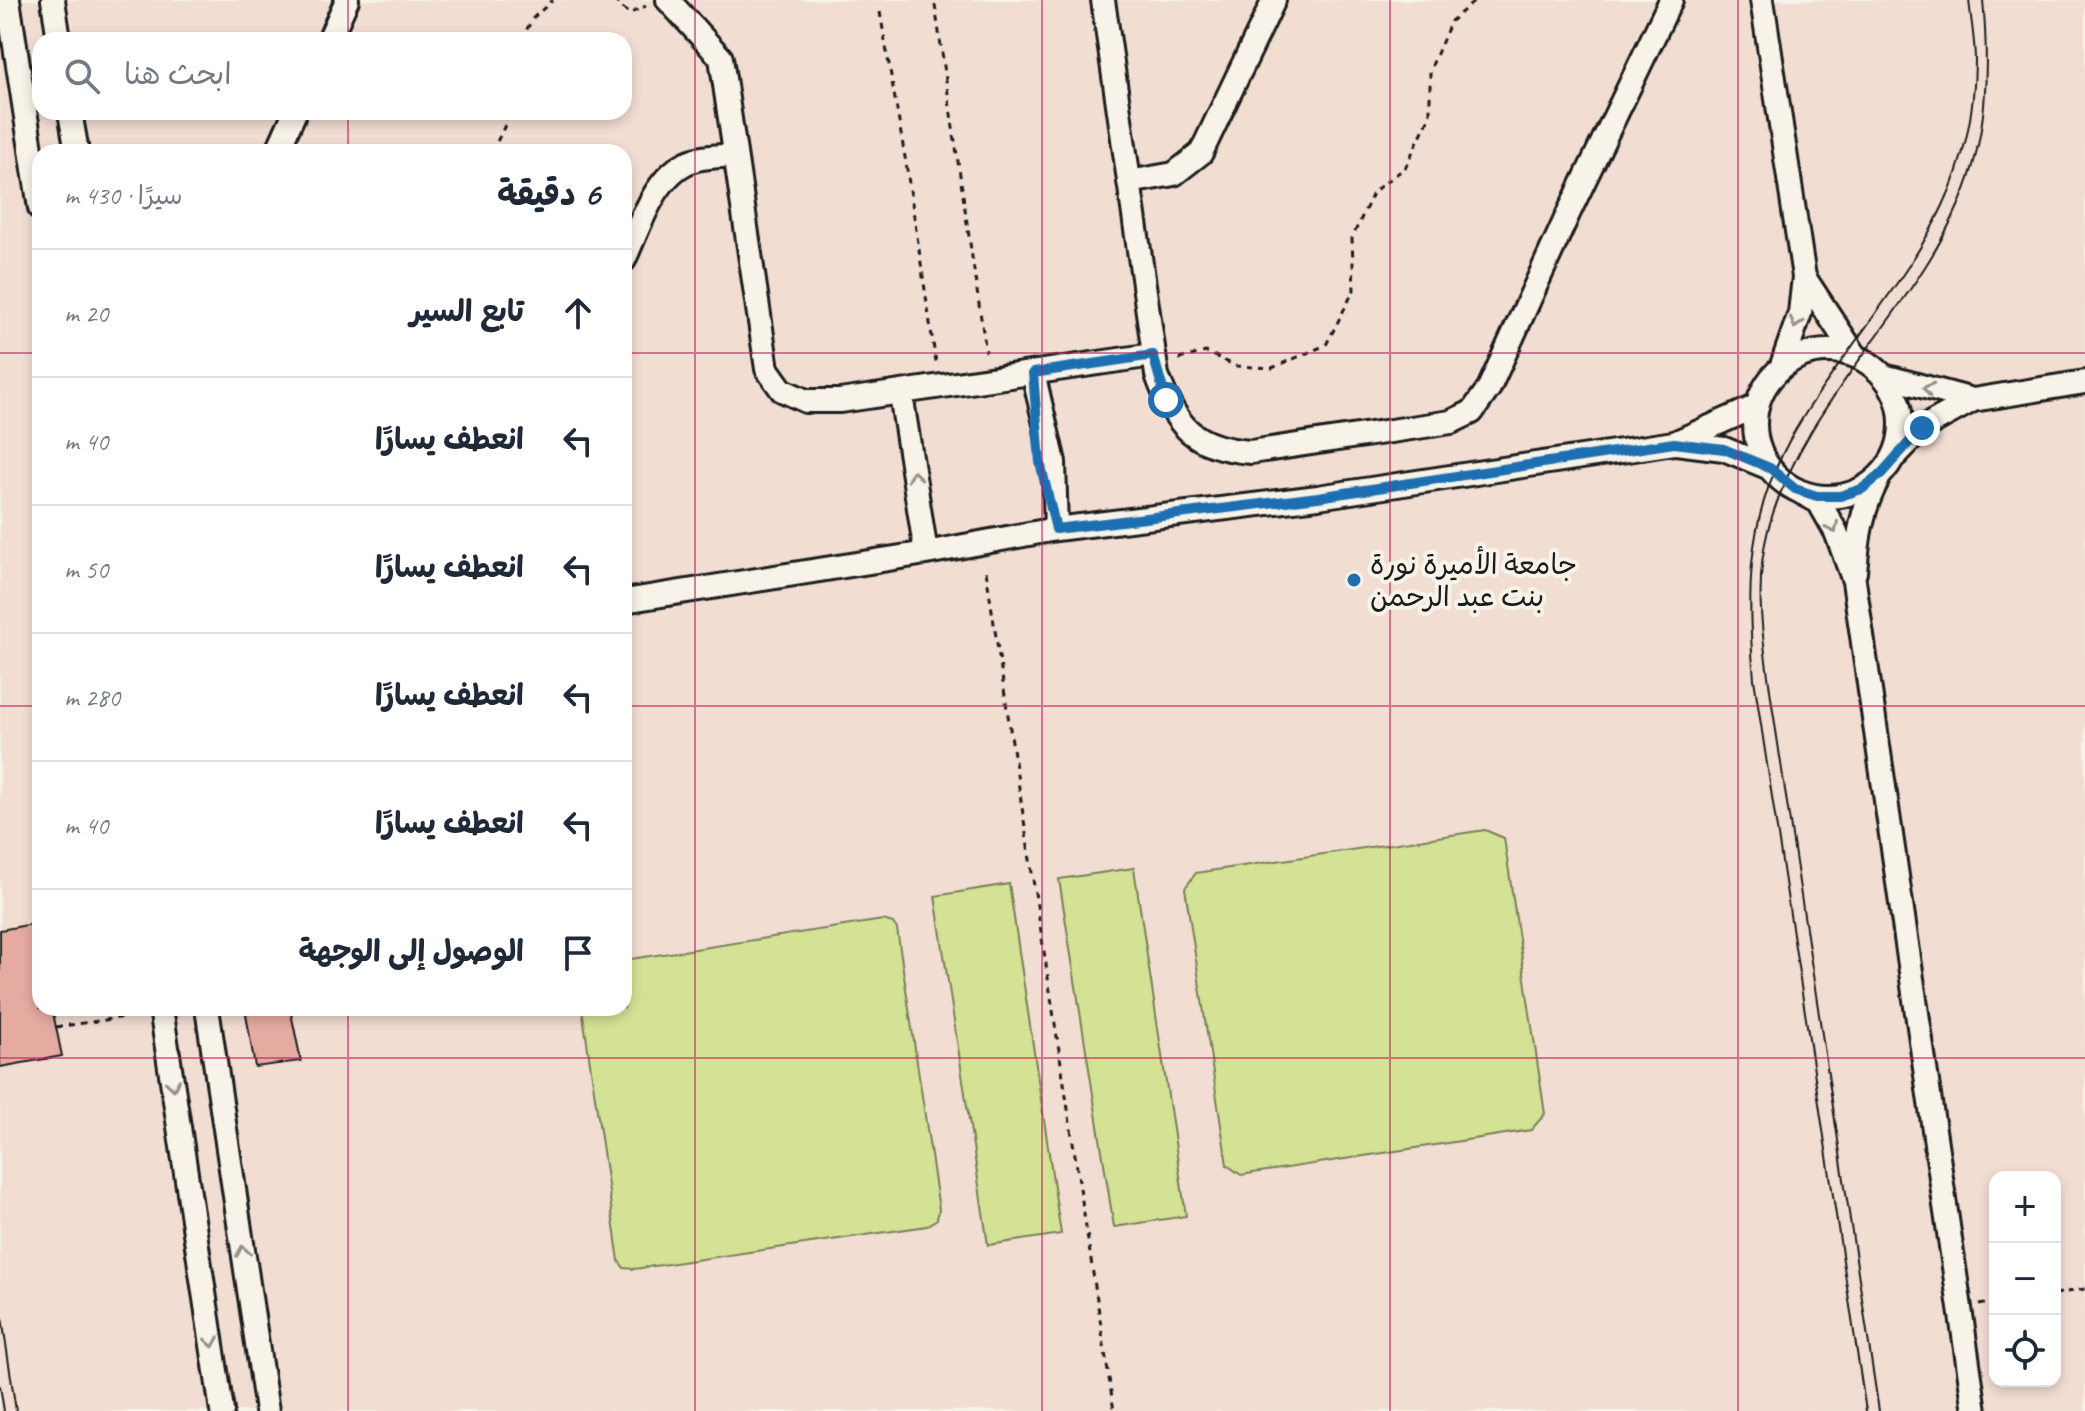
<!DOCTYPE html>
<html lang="ar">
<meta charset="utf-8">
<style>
body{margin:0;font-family:Caveat,"Playpen Sans Arabic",sans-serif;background:#f2f2f3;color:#1f2937;direction:rtl}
.controls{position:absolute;right:24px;bottom:24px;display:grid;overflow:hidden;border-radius:16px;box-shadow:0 4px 12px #0003}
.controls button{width:72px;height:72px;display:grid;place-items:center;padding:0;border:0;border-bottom:2px solid #e0e1e3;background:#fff;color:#1f2937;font:40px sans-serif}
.stop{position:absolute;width:24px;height:24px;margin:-18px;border:6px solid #1f6fb2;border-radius:50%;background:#fff}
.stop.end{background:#1f6fb2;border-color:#fff;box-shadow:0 2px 8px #0008}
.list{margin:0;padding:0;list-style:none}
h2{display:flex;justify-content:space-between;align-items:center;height:104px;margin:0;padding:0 32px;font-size:34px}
h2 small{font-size:26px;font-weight:400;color:#747a83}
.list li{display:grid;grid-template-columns:52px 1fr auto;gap:24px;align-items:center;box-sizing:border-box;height:128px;padding:0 32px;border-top:2px solid #e0e1e3}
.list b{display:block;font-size:30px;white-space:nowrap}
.list em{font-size:26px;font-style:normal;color:#747a83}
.icon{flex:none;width:44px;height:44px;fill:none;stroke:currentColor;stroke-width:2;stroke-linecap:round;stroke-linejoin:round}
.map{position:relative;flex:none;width:2085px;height:1411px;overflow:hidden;direction:ltr}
.search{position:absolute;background:#fff;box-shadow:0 4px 12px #0003;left:32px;top:32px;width:600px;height:88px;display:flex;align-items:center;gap:20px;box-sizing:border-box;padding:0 28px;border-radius:24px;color:#747a83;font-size:30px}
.panel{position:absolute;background:#fff;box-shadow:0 4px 12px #0003;left:32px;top:144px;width:600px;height:872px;border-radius:24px;direction:rtl}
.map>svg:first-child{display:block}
.built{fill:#f2ddd3;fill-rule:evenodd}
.green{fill:#d4e295;stroke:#787f58;stroke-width:2}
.building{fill:#e5aba1;stroke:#1c1c1c;stroke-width:2}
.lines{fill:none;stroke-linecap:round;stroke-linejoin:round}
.street-casing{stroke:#1c1c1c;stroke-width:28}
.path{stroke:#1c1c1c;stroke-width:3;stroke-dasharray:6 6;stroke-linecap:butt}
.street{stroke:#f7f3e8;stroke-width:22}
.tram{stroke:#1c1c1c;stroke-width:2}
.path-bridge{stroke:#1c1c1c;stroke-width:3;stroke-dasharray:6 6;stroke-linecap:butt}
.oneway{stroke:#94928c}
.route{stroke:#1f6fb2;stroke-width:10}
.grid{fill:none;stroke:#c2185b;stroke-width:2;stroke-opacity:0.55}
.poi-dot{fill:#1f6fb2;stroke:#f7f3e8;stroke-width:3}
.labels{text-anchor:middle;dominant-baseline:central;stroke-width:8;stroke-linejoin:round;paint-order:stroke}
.poi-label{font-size:28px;fill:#1c1c1c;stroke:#f7f3e8;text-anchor:start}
</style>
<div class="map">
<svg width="2085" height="1411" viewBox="0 0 2085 1411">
<rect width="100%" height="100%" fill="#f7f3e8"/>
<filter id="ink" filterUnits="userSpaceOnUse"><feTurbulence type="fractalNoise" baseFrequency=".0125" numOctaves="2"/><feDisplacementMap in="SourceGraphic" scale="16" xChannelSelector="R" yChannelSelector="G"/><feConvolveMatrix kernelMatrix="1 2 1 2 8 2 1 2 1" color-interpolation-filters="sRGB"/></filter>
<g filter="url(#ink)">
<path class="built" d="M 0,0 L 2085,0 L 2085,1411 L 0,1411 ZM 40,40 L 624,40 L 624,112 L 40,112 ZM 40,152 L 624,152 L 624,1008 L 40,1008 ZM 1995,1177 L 2055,1177 L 2055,1381 L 1995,1381 Z"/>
<path class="green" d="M 1485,830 L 1504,838 L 1545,1114 L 1531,1130 L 1241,1175 L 1227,1165 L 1185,888 L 1196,873 Z
M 1134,868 L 1186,1216 L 1114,1227 L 1059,879 Z
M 1009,884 L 1061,1234 L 988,1245 L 935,896 Z
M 883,920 L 893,923 L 897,929 L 939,1209 L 937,1219 L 927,1226 L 634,1269 L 624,1268 L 619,1261 L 582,1008 L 624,1008 L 624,960 Z"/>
<path class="building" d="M 38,923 L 40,1008 L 52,1008 L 62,1056 L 0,1067 L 0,930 Z
M 245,1008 L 290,1008 L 301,1061 L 255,1067 Z"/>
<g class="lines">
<defs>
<path id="street" d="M 8,0 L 40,208
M 53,0 L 59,40
M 668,0 L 721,58 L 767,369 L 782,390 L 806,401 L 840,401 L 1153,355
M 1103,0 L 1157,375 C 1176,427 1194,448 1251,452 L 1451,422 L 1472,412 L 1489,388 L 1569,212 L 1671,0
M 1762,0 L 1804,277 L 1800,313 L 1781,368
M 329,40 L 347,0
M 70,112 L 77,152
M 277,152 L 295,112
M 1129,182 L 1174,174 L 1201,153 L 1274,0
M 624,260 C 640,226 656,169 697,159 C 709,156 723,156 735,155
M 1804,277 L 1855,355
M1755 424a73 73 0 1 1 146 0a73 73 0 1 1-146 0Z
M 1033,373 L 1054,462 L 1056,529
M 1884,376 L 1973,400
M 901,394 L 926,553
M 1676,443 L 1724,449 L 1770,468
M 1896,455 L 1922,428 L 1973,400 L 2085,382
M 1795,489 L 1819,502 L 1836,532 L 1854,581 L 1975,1411
M 1855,572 C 1858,537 1861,511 1878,479
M 624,601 L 926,553 L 1056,529 L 1318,497 L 1674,443 L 1757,406
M 161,1008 L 222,1411
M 207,1008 L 267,1411"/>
</defs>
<use href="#street" class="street-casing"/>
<path class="path" d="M 614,0 L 629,14 L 646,6
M 935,5 L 986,352
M 880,12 L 906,163 L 936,363
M 521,40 L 533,18 L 553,0
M 492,152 L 507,121 L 506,112
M 1179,359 L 1206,352 L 1236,366 L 1272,368 L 1326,345 L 1354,290 L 1352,238 L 1374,191 L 1405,168 L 1430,116 L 1430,70 L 1451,21 L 1476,0
M 986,571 L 1114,1411
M 2055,1294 L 2085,1289
M 1979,1305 L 1995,1302"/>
<use href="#street" class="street"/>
<path class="tram" d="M 0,1304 L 16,1411
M 0,1386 L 4,1411
M 1866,1411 L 1754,679 C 1747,600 1746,526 1783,453 C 1800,418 1823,387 1846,355 C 1916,256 1974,189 1975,61 C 1975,41 1971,20 1969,0
M 1879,1411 L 1772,704 C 1764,647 1753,587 1768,530 C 1803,401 1908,321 1960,202 C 1988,138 1989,69 1983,0"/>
<path class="path-bridge" d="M 56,1027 L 188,1008"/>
</g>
<defs><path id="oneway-chevron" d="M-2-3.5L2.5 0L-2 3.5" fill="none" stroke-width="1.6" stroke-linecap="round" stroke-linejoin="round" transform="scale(2)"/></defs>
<g class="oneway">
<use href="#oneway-chevron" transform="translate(1796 323) rotate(107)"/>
<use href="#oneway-chevron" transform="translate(1928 389) rotate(-165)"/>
<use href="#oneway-chevron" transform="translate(914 476) rotate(-99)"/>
<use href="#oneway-chevron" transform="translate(1833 528) rotate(63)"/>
<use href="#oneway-chevron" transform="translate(173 1085) rotate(81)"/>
<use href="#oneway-chevron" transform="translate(243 1251) rotate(-99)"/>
<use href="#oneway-chevron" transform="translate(212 1342) rotate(81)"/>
</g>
</g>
<g class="lines" filter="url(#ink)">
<path class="route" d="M 1166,400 L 1153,355 L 1033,373 L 1040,462 L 1056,529 L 1318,497 L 1674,443 L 1724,449 L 1770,468 L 1795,489 L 1817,496 L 1840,496 L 1862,489 L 1880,475 L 1922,428"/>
</g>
<path class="grid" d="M 348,0 L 348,40M 695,0 L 695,1411M 1042,0 L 1042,1411M 1390,0 L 1390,1411M 1738,0 L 1738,1411M 348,112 L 348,152M 0,353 L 40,353M 624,353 L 2085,353M 0,706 L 40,706M 624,706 L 2085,706M 348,1008 L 348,1411M 0,1058 L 2085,1058"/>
<circle class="poi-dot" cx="1354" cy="580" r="8"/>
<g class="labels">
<g class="poi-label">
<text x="1370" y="564">جامعة الأميرة نورة<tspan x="1370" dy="32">بنت عبد الرحمن</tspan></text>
</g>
</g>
</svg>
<div class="controls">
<button>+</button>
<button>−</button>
<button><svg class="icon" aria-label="locate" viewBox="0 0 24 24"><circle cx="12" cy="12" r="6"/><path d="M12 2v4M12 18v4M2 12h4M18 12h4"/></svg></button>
</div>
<div class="stop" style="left:1166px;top:400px"></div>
<div class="stop end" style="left:1922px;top:428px"></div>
<div class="search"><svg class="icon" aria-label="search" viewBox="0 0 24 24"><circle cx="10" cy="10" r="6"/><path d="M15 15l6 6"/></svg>ابحث هنا</div>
<section class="panel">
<h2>6 دقيقة<small>سيرًا · 430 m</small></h2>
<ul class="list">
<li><svg class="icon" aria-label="ahead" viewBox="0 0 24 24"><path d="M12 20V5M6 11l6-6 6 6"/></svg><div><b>تابع السير</b></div><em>20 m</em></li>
<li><svg class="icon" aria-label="left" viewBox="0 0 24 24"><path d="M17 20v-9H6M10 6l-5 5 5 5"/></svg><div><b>انعطف يسارًا</b></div><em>40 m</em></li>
<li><svg class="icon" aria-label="left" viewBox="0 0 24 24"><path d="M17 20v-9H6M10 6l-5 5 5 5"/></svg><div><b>انعطف يسارًا</b></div><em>50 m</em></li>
<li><svg class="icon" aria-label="left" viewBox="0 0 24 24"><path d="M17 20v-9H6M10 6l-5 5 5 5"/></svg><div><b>انعطف يسارًا</b></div><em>280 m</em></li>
<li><svg class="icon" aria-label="left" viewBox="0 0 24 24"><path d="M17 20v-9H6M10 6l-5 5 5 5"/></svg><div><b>انعطف يسارًا</b></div><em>40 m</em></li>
<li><svg class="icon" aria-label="arrive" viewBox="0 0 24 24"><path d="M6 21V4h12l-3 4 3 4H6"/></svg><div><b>الوصول إلى الوجهة</b></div></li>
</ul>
</section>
</div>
